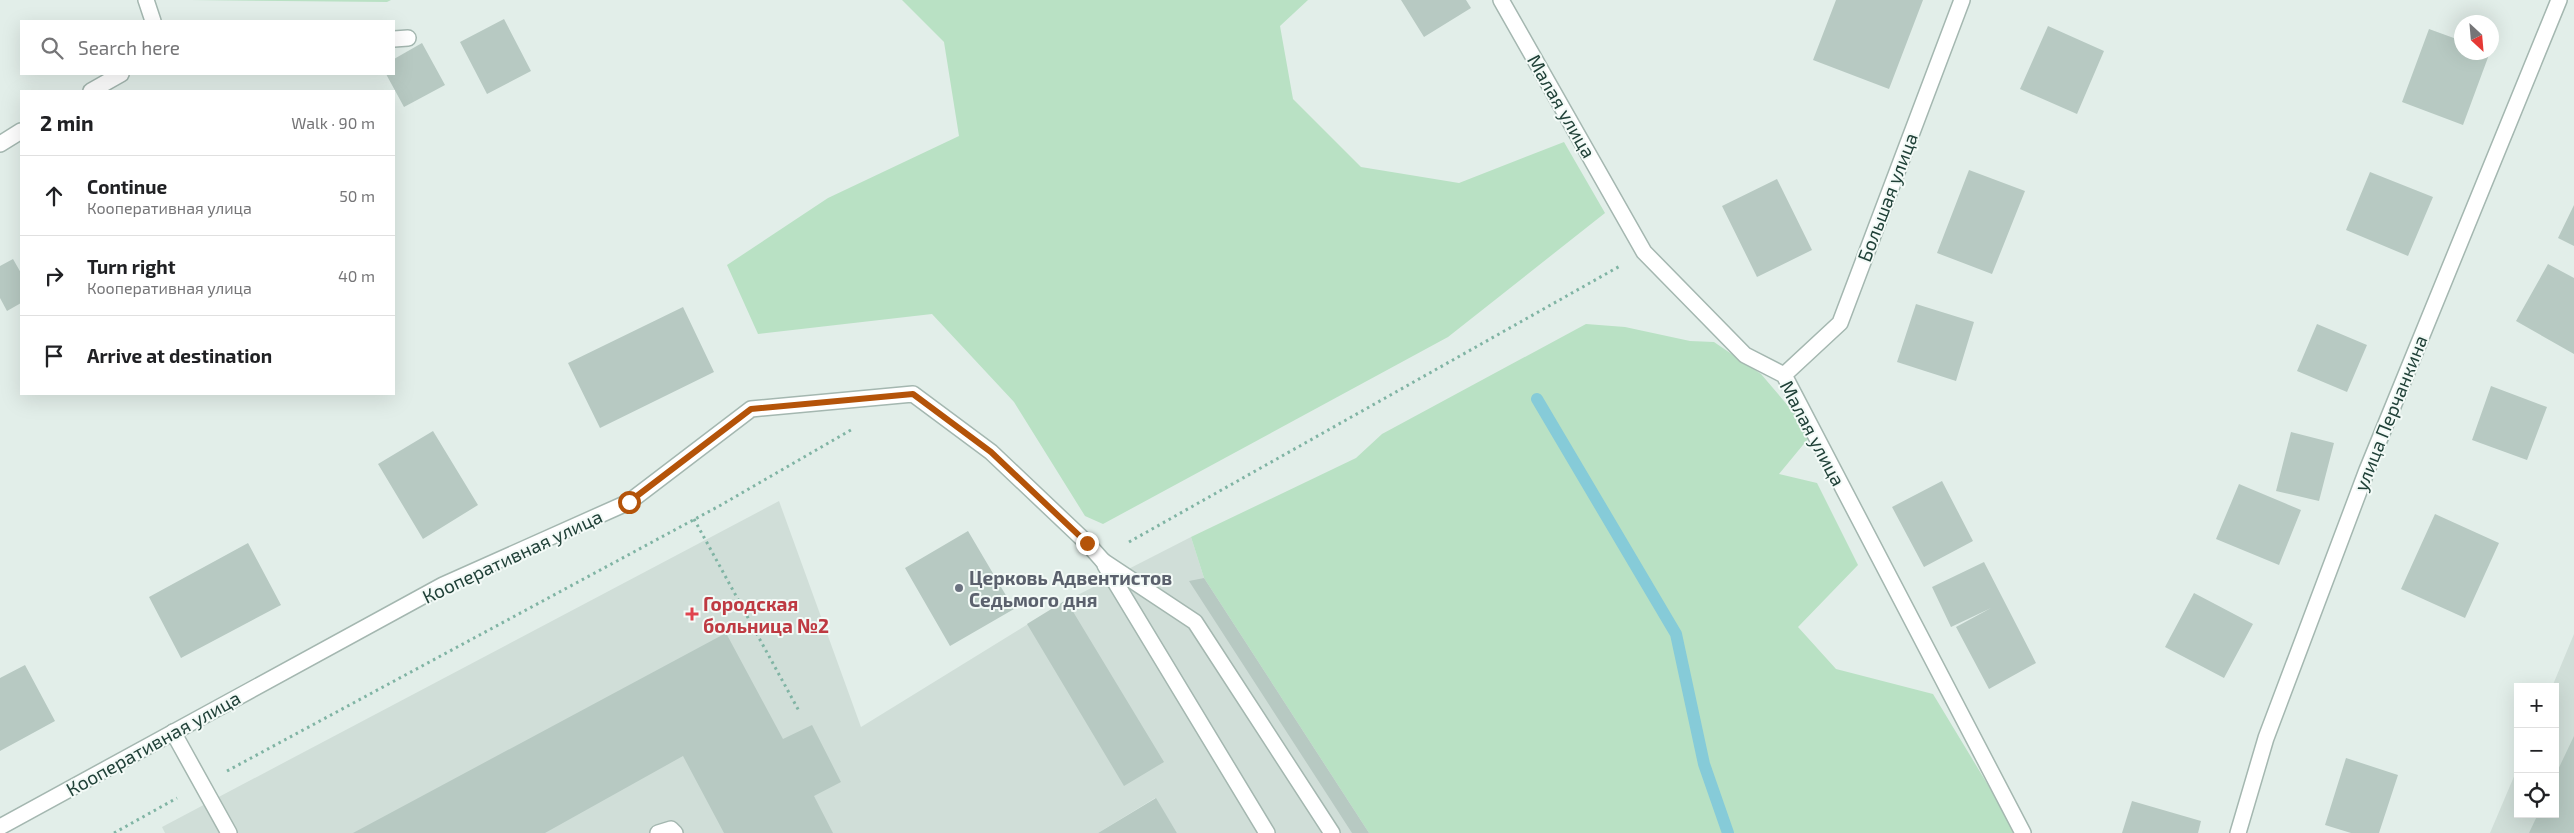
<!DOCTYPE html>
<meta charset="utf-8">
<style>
body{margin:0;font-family:"Exo 2",sans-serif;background:#f6f6f6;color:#202124}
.controls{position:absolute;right:15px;bottom:15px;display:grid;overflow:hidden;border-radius:0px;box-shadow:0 5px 20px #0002}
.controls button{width:45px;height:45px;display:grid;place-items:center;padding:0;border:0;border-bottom:1px solid #e0e0e0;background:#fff;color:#202124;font:25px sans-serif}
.compass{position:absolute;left:2454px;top:15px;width:45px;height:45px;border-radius:50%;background:#fff;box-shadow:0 5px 20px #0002;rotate:154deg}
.stop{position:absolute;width:15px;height:15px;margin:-11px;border:4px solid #b45309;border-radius:50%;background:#fff}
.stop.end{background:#b45309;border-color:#fff;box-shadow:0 1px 5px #0008}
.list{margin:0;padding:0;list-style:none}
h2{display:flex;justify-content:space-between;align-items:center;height:65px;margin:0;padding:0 20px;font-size:21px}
h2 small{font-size:16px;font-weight:400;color:#757577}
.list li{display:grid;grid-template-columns:32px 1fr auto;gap:15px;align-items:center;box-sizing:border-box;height:80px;padding:0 20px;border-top:1px solid #e0e0e0}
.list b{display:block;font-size:19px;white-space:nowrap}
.list p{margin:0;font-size:16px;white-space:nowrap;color:#757577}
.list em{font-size:16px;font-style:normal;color:#757577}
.icon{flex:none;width:28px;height:28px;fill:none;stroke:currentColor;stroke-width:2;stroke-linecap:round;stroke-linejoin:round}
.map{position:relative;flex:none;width:2574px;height:833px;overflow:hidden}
.search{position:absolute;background:#fff;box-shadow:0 5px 20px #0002;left:20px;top:20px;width:375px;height:55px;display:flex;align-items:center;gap:12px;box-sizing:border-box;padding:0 18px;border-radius:0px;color:#757577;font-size:19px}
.panel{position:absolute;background:#fff;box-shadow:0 5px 20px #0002;left:20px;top:90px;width:375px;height:305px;border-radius:0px}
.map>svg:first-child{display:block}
.built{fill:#d0ded8}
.green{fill:#b9e1c4}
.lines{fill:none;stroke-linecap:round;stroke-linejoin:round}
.stream{stroke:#86cbd8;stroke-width:12}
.building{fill:#b7c9c2}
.lane-casing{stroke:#a4b7b0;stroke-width:18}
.street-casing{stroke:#a4b7b0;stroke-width:18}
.path{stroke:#80b4a4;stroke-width:3;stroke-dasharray:2.5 4;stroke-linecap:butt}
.lane{stroke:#fff;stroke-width:15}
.street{stroke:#fff;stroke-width:15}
.route{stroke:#b45309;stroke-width:6}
.worship-dot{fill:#6b7280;stroke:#f3faf7;stroke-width:2}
.health-dot{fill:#e0444e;stroke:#f3faf7;stroke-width:2}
.labels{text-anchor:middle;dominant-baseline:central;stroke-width:4;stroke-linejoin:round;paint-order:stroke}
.street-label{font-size:19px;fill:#204138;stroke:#f3faf7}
.worship-label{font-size:19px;font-weight:bold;fill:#5b616d;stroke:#f3faf7;text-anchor:start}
.health-label{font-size:19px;font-weight:bold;fill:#be3a42;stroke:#f3faf7;text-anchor:start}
</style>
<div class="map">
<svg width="2574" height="833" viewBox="0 0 2574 833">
<rect width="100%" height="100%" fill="#e2eee9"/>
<path class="built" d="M 779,501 L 861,727 L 1062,603 L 1191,537 L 1204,578 L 1369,833 L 1177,833 L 1155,798 L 1098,833 L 165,833 L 162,827 Z
M 2574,634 L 2574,833 L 2490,833 L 2518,767 L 2518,814 L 2555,814 L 2555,687 L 2552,687 Z"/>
<path class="green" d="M 191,0 L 391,0 L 387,2 Z
M 902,0 L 1308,0 L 1280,26 L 1293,99 L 1361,167 L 1459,183 L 1564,142 L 1605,213 L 1448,337 L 1103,524 L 1085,516 L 1014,402 L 932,314 L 758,334 L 727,265 L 828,198 L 959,136 L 944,42 Z
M 1586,324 L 1625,327 L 1690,341 L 1714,342 L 1761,374 L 1812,434 L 1779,474 L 1817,483 L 1858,565 L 1798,627 L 1836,669 L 1933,694 L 2017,833 L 1369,833 L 1204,578 L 1191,537 L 1356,458 L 1382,434 Z"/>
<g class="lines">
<path class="stream" d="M 1537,399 L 1676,634 L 1704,764 L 1728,833"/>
</g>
<path class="building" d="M 1401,0 L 1466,0 L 1471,8 L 1424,37 Z
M 1836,0 L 1923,0 L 1889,89 L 1813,60 Z
M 504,19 L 531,71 L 487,94 L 460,42 Z
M 2048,26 L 2104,51 L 2077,114 L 2020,89 Z
M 2429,29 L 2462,41 L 2462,52 L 2490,52 L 2463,125 L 2402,102 Z
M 422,43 L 445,85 L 404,107 L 386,74 L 394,74 L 394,59 Z
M 1969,170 L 2025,191 L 1992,274 L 1937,253 Z
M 2370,172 L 2433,197 L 2408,256 L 2346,230 Z
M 1777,179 L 1812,250 L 1757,277 L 1722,206 Z
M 2574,205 L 2574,246 L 2558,238 Z
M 13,259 L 21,273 L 21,303 L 7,311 L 0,298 L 0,266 Z
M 2548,264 L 2574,278 L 2574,354 L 2516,321 Z
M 1916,304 L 1974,322 L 1956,381 L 1897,362 Z
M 683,307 L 714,372 L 600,428 L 568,363 Z
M 2317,324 L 2367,345 L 2347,392 L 2297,371 Z
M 2491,386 L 2547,407 L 2527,460 L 2472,440 Z
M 433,431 L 478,505 L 423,539 L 378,464 Z
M 2291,432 L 2334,443 L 2319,501 L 2276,491 Z
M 1942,481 L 1973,541 L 1924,567 L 1892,507 Z
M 2239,484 L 2301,510 L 2279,565 L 2216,539 Z
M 2435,514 L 2499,543 L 2465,618 L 2401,589 Z
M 968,531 L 1014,609 L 950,646 L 905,568 Z
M 248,543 L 281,605 L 181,658 L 149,597 Z
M 1984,562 L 2036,663 L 1989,689 L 1956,627 L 1991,608 L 1951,627 L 1932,587 Z
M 1204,578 L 1369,833 L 1352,833 L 1189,581 Z
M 2194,593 L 2253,624 L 2224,678 L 2165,647 Z
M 1066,600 L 1164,762 L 1124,786 L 1027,624 Z
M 726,633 L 783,739 L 812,725 L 841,782 L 814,796 L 833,833 L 724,833 L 683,756 L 545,833 L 353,833 Z
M 25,665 L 55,721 L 0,751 L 0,678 Z
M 2574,736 L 2574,833 L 2529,833 L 2538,814 L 2555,814 L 2555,776 Z
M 2346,758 L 2398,775 L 2379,833 L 2351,833 L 2325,825 Z
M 1156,798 L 1177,833 L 1098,833 Z
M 2132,801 L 2201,821 L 2198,833 L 2122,833 Z"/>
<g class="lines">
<defs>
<path id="lane" d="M 1103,561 L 1195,622 L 1332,833
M 1105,565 L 1267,833
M 173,732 L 229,833
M 658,833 L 671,829 L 675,833"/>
<path id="street" d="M 146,0 L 153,21
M 1501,0 L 1644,252 L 1745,355 L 1784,375 L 2023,833
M 394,39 L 408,38
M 91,91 L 121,74
M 0,144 L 21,131
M 1784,375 L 1840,323 L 1962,0
M 0,827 L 443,585 L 629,502 L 751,409 L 913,394 L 991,452 L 1087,543 L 1103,561
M 2238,833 L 2266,738 L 2367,470 L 2559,0"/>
</defs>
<use href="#lane" class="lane-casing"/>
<use href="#street" class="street-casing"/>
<path class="path" d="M 694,519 L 799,711
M 1129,542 L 1620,266
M 227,771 L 721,505 L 851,430
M 114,833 L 177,798"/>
<use href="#lane" class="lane"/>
<use href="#street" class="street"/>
</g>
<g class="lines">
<path class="route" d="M 629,502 L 751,409 L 913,394 L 991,452 L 1087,543"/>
</g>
<circle class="worship-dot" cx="959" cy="588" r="5"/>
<path class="health-dot" d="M689.5 606.5h5v5h5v5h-5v5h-5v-5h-5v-5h5z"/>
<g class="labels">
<g class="street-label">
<text transform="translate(1562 106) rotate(60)">Малая улица</text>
<text transform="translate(1887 197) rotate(-69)">Большая улица</text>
<text transform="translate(2390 413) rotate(-68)">улица Перчанкина</text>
<text transform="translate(1813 433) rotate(62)">Малая улица</text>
<text transform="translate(512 556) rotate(-25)">Кооперативная улица</text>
<text transform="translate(153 743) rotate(-29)">Кооперативная улица</text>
</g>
<g class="worship-label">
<text x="969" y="577">Церковь Адвентистов<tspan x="969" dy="22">Седьмого дня</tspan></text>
</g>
<g class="health-label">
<text x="703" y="603">Городская<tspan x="703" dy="22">больница №2</tspan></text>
</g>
</g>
</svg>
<div class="controls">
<button>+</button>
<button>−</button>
<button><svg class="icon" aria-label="locate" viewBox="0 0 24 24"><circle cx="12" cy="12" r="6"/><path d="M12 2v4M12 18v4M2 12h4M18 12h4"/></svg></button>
</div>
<svg class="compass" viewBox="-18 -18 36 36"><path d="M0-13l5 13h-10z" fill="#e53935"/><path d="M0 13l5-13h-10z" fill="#757577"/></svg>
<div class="stop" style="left:629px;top:502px"></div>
<div class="stop end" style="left:1087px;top:543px"></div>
<div class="search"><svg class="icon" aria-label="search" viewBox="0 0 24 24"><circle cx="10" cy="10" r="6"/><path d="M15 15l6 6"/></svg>Search here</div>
<section class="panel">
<h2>2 min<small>Walk · 90 m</small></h2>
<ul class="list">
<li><svg class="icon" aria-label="ahead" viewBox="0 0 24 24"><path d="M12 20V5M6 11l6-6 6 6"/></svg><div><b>Continue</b><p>Кооперативная улица</p></div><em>50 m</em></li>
<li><svg class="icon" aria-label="right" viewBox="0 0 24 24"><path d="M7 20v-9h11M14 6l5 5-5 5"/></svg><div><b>Turn right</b><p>Кооперативная улица</p></div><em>40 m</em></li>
<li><svg class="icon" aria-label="arrive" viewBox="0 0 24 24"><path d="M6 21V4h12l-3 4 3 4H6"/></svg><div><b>Arrive at destination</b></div></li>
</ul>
</section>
</div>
